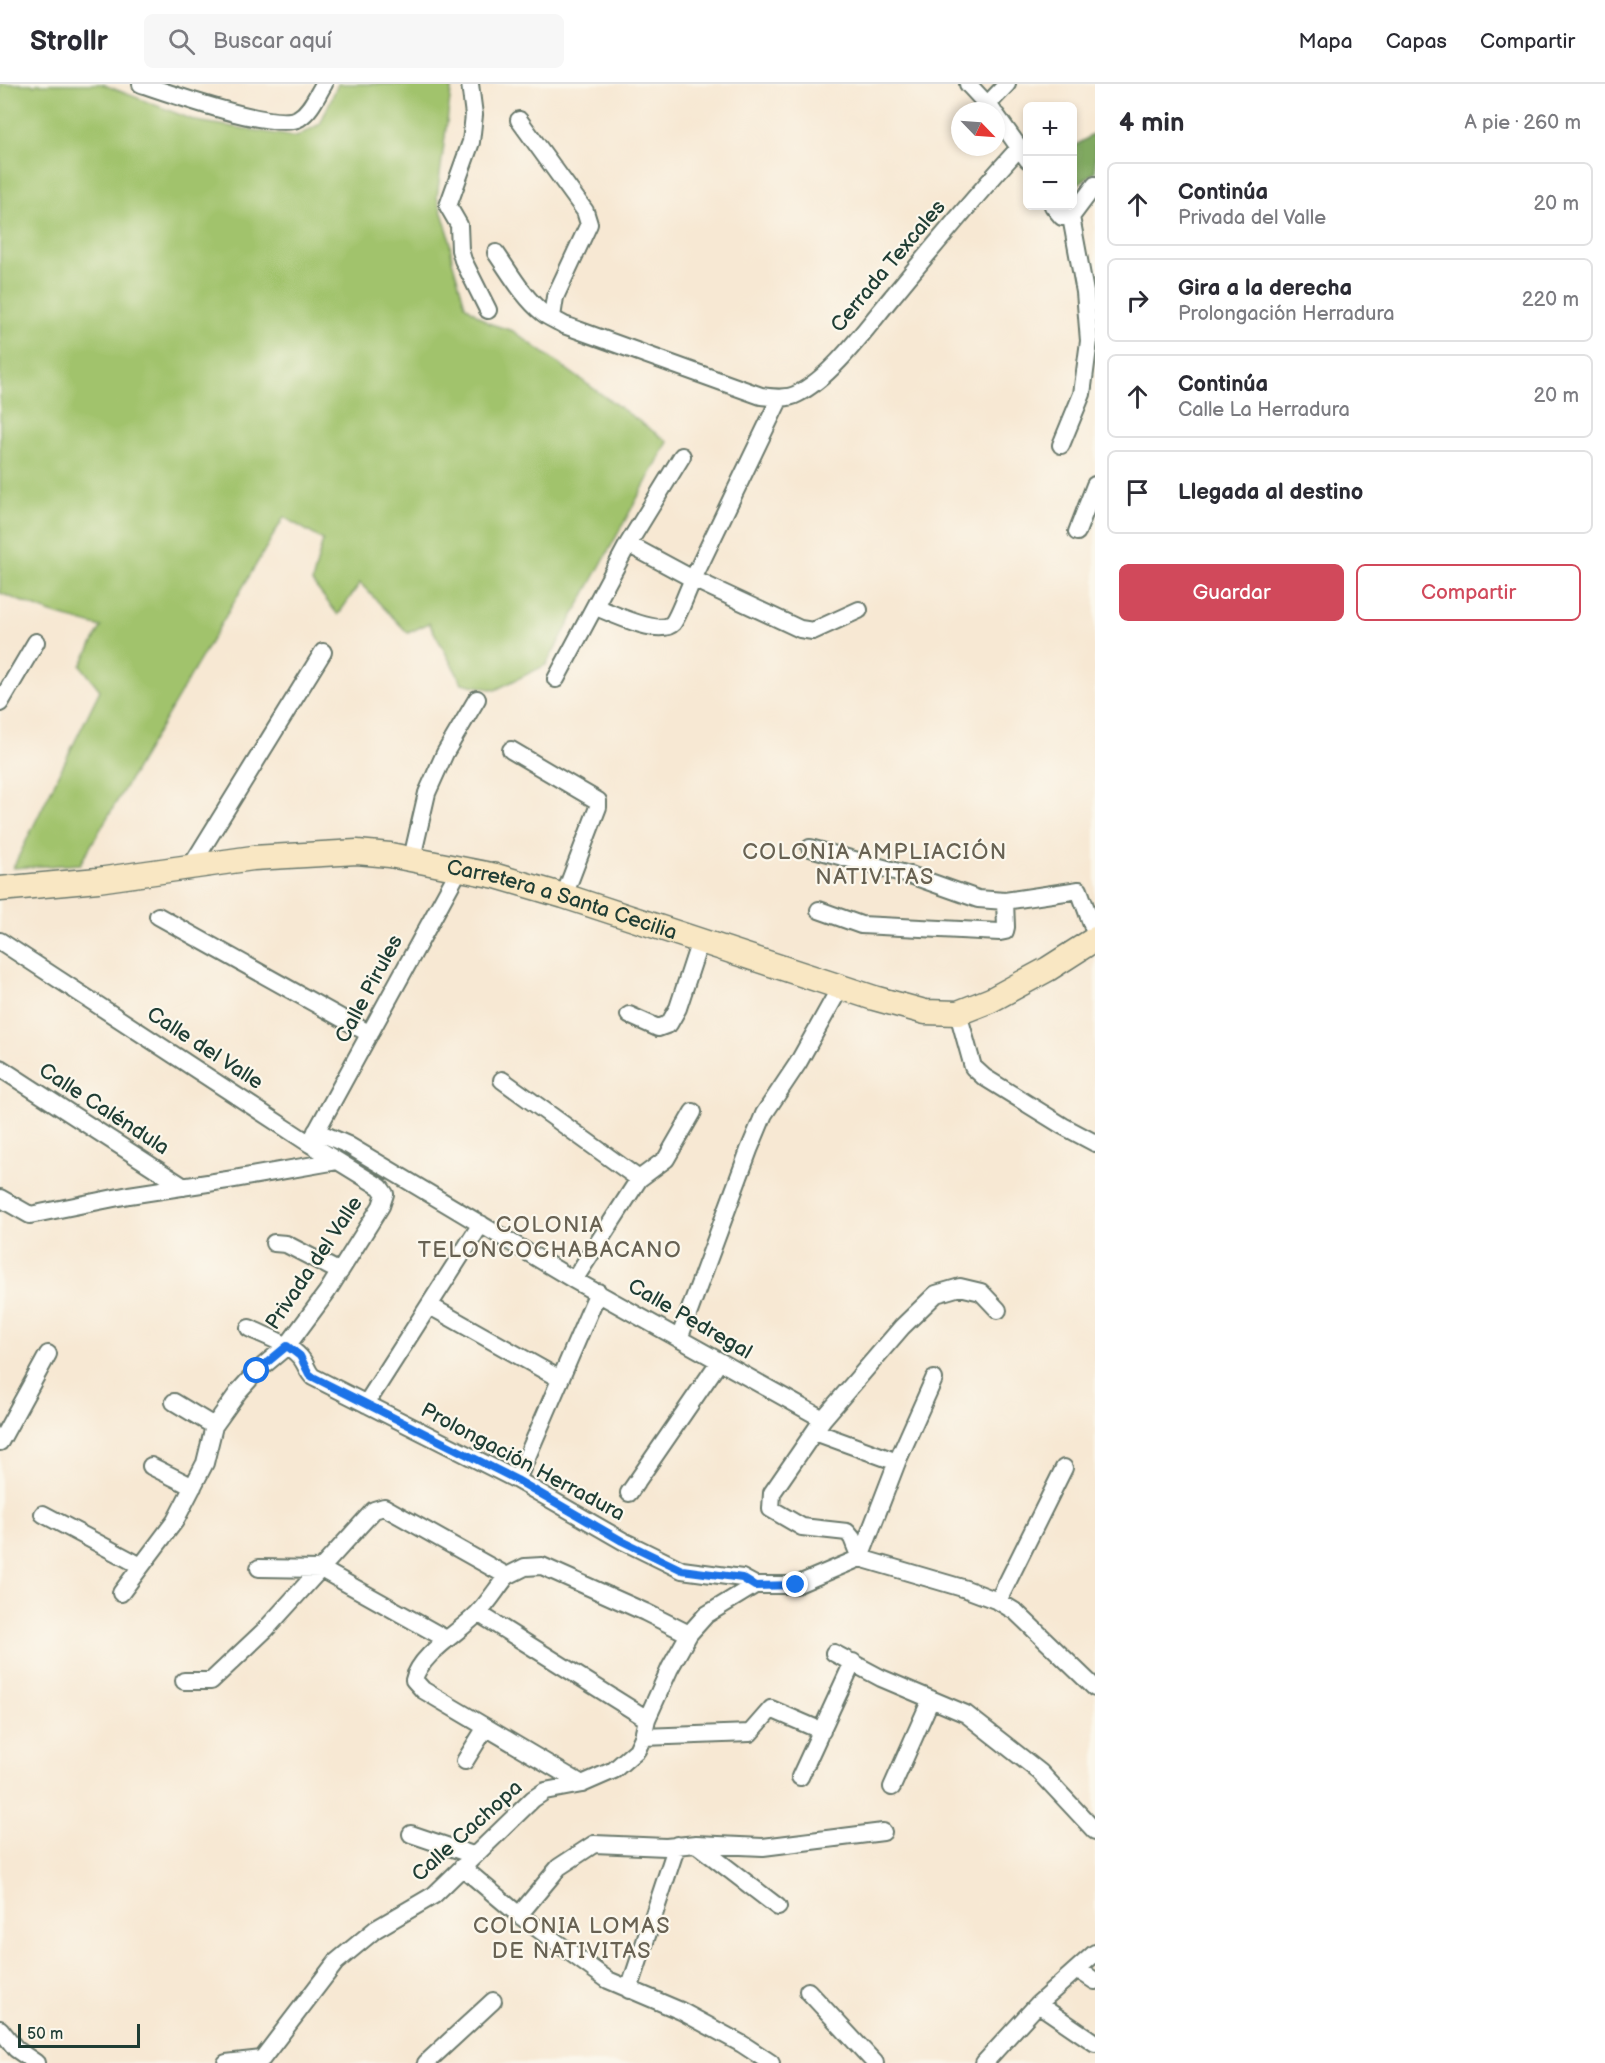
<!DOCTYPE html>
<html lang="es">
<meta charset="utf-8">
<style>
body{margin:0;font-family:"Balsamiq Sans",sans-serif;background:#f7f7f7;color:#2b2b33}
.controls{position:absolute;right:18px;top:18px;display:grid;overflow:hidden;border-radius:9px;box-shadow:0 3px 9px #0003}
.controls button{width:54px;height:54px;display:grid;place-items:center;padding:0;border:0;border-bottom:2px solid #e1e1e2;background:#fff;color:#2b2b33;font:30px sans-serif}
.compass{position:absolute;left:951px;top:18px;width:54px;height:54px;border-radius:50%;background:#fff;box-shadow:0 3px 9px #0003;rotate:115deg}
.scale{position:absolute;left:18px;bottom:15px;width:122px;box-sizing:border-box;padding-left:6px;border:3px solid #1f3d34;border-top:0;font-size:16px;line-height:21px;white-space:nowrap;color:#1f3d34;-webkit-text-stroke:4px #fbf7ec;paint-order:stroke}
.stop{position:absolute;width:18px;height:18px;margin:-14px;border:4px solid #1a73e8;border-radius:50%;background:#fff}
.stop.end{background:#1a73e8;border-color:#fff;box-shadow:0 2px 6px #0008}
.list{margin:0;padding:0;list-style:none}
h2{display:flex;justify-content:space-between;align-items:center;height:78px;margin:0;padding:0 24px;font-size:26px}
h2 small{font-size:20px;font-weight:400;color:#7c7c81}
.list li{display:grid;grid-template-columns:39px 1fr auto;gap:18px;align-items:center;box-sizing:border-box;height:84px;margin:0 12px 12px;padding:0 12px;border:2px solid #e1e1e2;border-radius:9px}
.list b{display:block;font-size:22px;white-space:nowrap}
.list p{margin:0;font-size:20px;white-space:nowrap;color:#7c7c81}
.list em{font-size:20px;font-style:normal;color:#7c7c81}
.actions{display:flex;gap:12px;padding:18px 24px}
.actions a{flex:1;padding:14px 0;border:2px solid #d1495b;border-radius:9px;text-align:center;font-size:21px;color:#d1495b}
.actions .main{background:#d1495b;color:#fff}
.icon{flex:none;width:33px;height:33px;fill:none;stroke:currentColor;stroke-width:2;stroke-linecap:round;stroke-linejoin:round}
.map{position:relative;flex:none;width:1095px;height:1979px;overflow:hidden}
header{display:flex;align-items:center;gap:36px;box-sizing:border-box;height:84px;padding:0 30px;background:#fff;border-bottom:2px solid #e1e1e2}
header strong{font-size:28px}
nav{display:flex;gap:33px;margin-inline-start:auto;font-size:21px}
.search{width:420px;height:54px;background:#f7f7f7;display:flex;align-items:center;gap:15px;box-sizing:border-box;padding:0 21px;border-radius:9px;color:#7c7c81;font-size:22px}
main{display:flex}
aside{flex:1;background:#fff}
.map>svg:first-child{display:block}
.green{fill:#a1c36c;stroke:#608050;stroke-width:1.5}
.forest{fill:#80a960;stroke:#50734a;stroke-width:1.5}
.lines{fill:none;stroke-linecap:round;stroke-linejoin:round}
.street-casing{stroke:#6b796c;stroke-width:20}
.secondary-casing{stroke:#6b796c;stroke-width:27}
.street{stroke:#fff;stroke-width:16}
.secondary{stroke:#f9e7c3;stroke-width:24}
.route{stroke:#1a73e8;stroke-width:8}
.labels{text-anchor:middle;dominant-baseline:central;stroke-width:4.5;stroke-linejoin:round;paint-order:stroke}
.street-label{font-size:21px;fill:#1f3d34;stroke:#fbf7ec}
.neighbourhood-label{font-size:22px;letter-spacing:1.5px;fill:#686253;stroke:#fbf7ec}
</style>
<header>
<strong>Strollr</strong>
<div class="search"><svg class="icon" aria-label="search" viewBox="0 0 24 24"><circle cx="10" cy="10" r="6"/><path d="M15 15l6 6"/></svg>Buscar aquí</div>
<nav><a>Mapa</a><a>Capas</a><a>Compartir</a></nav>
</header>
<main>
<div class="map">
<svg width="1095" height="1979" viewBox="0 0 1095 1979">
<rect width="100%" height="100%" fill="#fbf7ec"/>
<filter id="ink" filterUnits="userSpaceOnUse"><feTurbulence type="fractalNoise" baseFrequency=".0167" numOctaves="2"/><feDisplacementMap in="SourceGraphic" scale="12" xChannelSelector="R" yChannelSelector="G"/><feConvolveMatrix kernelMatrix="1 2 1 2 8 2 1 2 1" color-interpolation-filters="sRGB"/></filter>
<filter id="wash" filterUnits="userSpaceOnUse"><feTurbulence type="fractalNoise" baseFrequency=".008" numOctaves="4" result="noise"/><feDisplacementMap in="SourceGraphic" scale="24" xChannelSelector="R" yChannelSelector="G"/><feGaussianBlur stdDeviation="1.35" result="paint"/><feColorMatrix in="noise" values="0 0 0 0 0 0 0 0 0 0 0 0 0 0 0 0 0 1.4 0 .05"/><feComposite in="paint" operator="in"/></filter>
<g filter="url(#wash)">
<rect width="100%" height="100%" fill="#f7e8d3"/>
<path class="green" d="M 0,0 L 32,0 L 34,2 L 37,0 L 102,0 L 196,37 L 296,53 L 320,40 L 338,0 L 452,0 L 437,113 L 449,151 L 452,176 L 465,221 L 488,239 L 513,247 L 668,358 L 546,581 L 495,606 L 462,599 L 429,539 L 408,549 L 360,499 L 338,531 L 312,498 L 323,456 L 284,433 L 80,780 L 13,784 L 100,606 L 81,582 L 101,543 L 51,529 L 0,509 Z"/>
<path class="forest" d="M 1095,49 L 1095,88 L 1073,104 L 1073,63 Z"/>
</g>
<g filter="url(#ink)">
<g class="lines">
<defs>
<path id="street" d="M 141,0 C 169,9 277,48 299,34 C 311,27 317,11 324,0
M 470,0 L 474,31 L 471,58 L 448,122 L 459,141 L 460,166 L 463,176 L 488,226
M 968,0 L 993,27
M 988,20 L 1007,0
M 996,31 L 1028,76
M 519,36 L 585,127 L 589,140 L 555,213 L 552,233
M 1053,122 L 1062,133 L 1071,133 L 1095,101
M 496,169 C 510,189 524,214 543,229 C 547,233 558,237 564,241 L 761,312 C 772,313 786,316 797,310 C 832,293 867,243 892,213 C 934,162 975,112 1020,63
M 1061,361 L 1082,310 L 1089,257 L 1085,208 L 1071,133
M 1077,448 L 1095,401
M 628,460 L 693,495 L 780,314
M 596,523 C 611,529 660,553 673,539 C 679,531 688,505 693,495 L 800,545 L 813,547 L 859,526
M 556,595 L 628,460 L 682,372
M 0,619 L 36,558
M 511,666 L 598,717 L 598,723 L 564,812
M 810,764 L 913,792 L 978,815 L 1005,817 L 1079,806 L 1095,849
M 412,774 L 427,709 L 445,669 L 477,615
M 190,784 L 323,568
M 819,826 L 861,841 L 1000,848 L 1005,847 L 1006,843 L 1005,817
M 158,832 L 370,950
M 0,857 L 310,1060 L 380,1103 L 385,1110 L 381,1122 L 327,1208 L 287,1262 L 257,1287 L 239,1307 L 214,1342 L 205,1379 L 175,1437 L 121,1509
M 958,929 L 973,983 L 984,993 L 1063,1042 L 1095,1059
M 629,931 L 658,944 L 669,940 L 678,924 L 700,857
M 0,984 L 184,1103
M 502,996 L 639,1095
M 316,1047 L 348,1061 L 574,1196 L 823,1335 L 772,1409 L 771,1425 L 802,1443 L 847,1448 L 852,1454 L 860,1474
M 311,1057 L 460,784
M 0,1114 L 30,1131 L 129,1111 L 234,1095 L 337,1077
M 274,1159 L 286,1160 L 340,1188
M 574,1196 L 639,1095 L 666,1075 L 693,1028
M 430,1222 L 560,1295
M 249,1244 C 265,1252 288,1259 300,1273 C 306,1279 307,1288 313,1293 L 517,1396 L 623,1457 L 682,1486 L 742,1494 L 755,1501
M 679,1255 L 749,1066 L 764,1030 L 798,979 L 841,902
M 174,1318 L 214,1342
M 366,1320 L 481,1140
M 823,1335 L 902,1243 L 936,1210 L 960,1203 L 981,1208 L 998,1226
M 815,1348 L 897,1378
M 0,1358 L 48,1270
M 151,1382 L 193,1403
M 517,1396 L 598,1208
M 629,1409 L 719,1278
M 43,1430 L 141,1482
M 860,1474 L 897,1378 L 934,1295
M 259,1484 L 321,1485 L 446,1555
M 507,1492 C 497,1504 489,1518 478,1529 C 461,1547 419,1571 414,1596 L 423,1606 L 582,1700
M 998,1517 L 1064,1384
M 478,1529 L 647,1635
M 834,1569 L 881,1594 L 966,1630 L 1040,1688 L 1095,1747
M 184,1597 L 211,1597 L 265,1546 L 374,1426 L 384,1423 L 507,1492 L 525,1483 L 542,1482 L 645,1528 L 689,1550
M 643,1653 L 750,1649 L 771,1625 L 822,1647
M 465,1677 L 486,1643
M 800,1693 L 853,1578
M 892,1703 L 931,1615
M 411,1750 L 473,1771
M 696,1760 L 778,1823
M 462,1783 L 519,1831 L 608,1896 L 681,1927 L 742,1960 L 771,1979
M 519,1831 L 559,1783 L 594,1760 L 666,1763 L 696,1760 L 763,1763 L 883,1748
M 1077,1885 L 1095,1897
M 629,1906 L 677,1761
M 808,1907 L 875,1979
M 1038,1920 L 1095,1959
M 0,1945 L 16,1965 L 36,1979
M 226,1979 L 262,1975 L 336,1878 L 376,1845 L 434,1811 L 533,1715 L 545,1707 L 582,1700 L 614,1686 L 637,1666 L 643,1653 L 647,1635 L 670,1584 L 689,1550 L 706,1531 L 755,1501 L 796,1501 L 860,1474 L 966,1505 L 998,1517 L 1016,1528 L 1095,1604
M 426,1979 L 493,1917
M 984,1979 L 1038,1920 L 1095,1869"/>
<g id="secondary">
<path id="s1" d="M 0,805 L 98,796 L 253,774 L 357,768 L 390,771 L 496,792 L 564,812 L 874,914 L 925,928 L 958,929 L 991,916 L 1048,885 L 1095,855"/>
</g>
</defs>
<use href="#street" class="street-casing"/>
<use href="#secondary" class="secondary-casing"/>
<use href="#street" class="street"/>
<use href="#secondary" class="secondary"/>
</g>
</g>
<g class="lines" filter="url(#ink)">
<path class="route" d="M 257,1287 L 287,1262 L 300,1272 L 309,1290 L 313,1293 L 517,1396 L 622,1457 L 682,1486 L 742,1494 L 755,1502 L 796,1501"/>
</g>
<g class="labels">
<g class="street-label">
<text transform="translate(888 182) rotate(-50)">Cerrada Texcales</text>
<text stroke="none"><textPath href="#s1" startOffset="570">Carretera a Santa Cecilia</textPath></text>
<text transform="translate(369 905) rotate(-62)">Calle Pirules</text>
<text transform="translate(205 964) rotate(33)">Calle del Valle</text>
<text transform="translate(104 1025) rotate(33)">Calle Caléndula</text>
<text transform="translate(314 1179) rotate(-56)">Privada del Valle</text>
<text transform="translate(690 1235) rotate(30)">Calle Pedregal</text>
<text transform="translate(523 1378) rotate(28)">Prolongación Herradura</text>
<text transform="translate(467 1747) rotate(-42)">Calle Cachopa</text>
</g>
<g class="neighbourhood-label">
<text x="875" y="768">COLONIA AMPLIACIÓN<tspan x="875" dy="25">NATIVITAS</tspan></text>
<text x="550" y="1141">COLONIA<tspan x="550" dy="25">TELONCOCHABACANO</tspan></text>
<text x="572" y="1842">COLONIA LOMAS<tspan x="572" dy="25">DE NATIVITAS</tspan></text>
</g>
</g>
</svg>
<div class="controls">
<button>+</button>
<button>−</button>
</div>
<svg class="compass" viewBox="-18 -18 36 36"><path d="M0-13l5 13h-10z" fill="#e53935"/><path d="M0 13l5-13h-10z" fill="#7c7c81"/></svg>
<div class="scale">50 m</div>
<div class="stop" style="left:257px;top:1287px"></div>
<div class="stop end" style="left:796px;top:1501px"></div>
</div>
<aside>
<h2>4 min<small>A pie · 260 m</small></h2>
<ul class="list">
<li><svg class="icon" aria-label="ahead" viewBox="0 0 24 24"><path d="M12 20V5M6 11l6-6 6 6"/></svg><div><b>Continúa</b><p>Privada del Valle</p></div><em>20 m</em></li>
<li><svg class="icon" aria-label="right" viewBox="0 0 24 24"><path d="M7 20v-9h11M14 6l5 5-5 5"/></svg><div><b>Gira a la derecha</b><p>Prolongación Herradura</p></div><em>220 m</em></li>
<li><svg class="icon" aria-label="ahead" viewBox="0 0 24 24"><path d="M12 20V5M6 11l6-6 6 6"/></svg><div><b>Continúa</b><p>Calle La Herradura</p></div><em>20 m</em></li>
<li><svg class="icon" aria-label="arrive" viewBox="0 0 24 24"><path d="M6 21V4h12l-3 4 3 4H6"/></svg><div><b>Llegada al destino</b></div></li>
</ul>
<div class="actions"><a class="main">Guardar</a><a>Compartir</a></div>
</aside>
</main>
